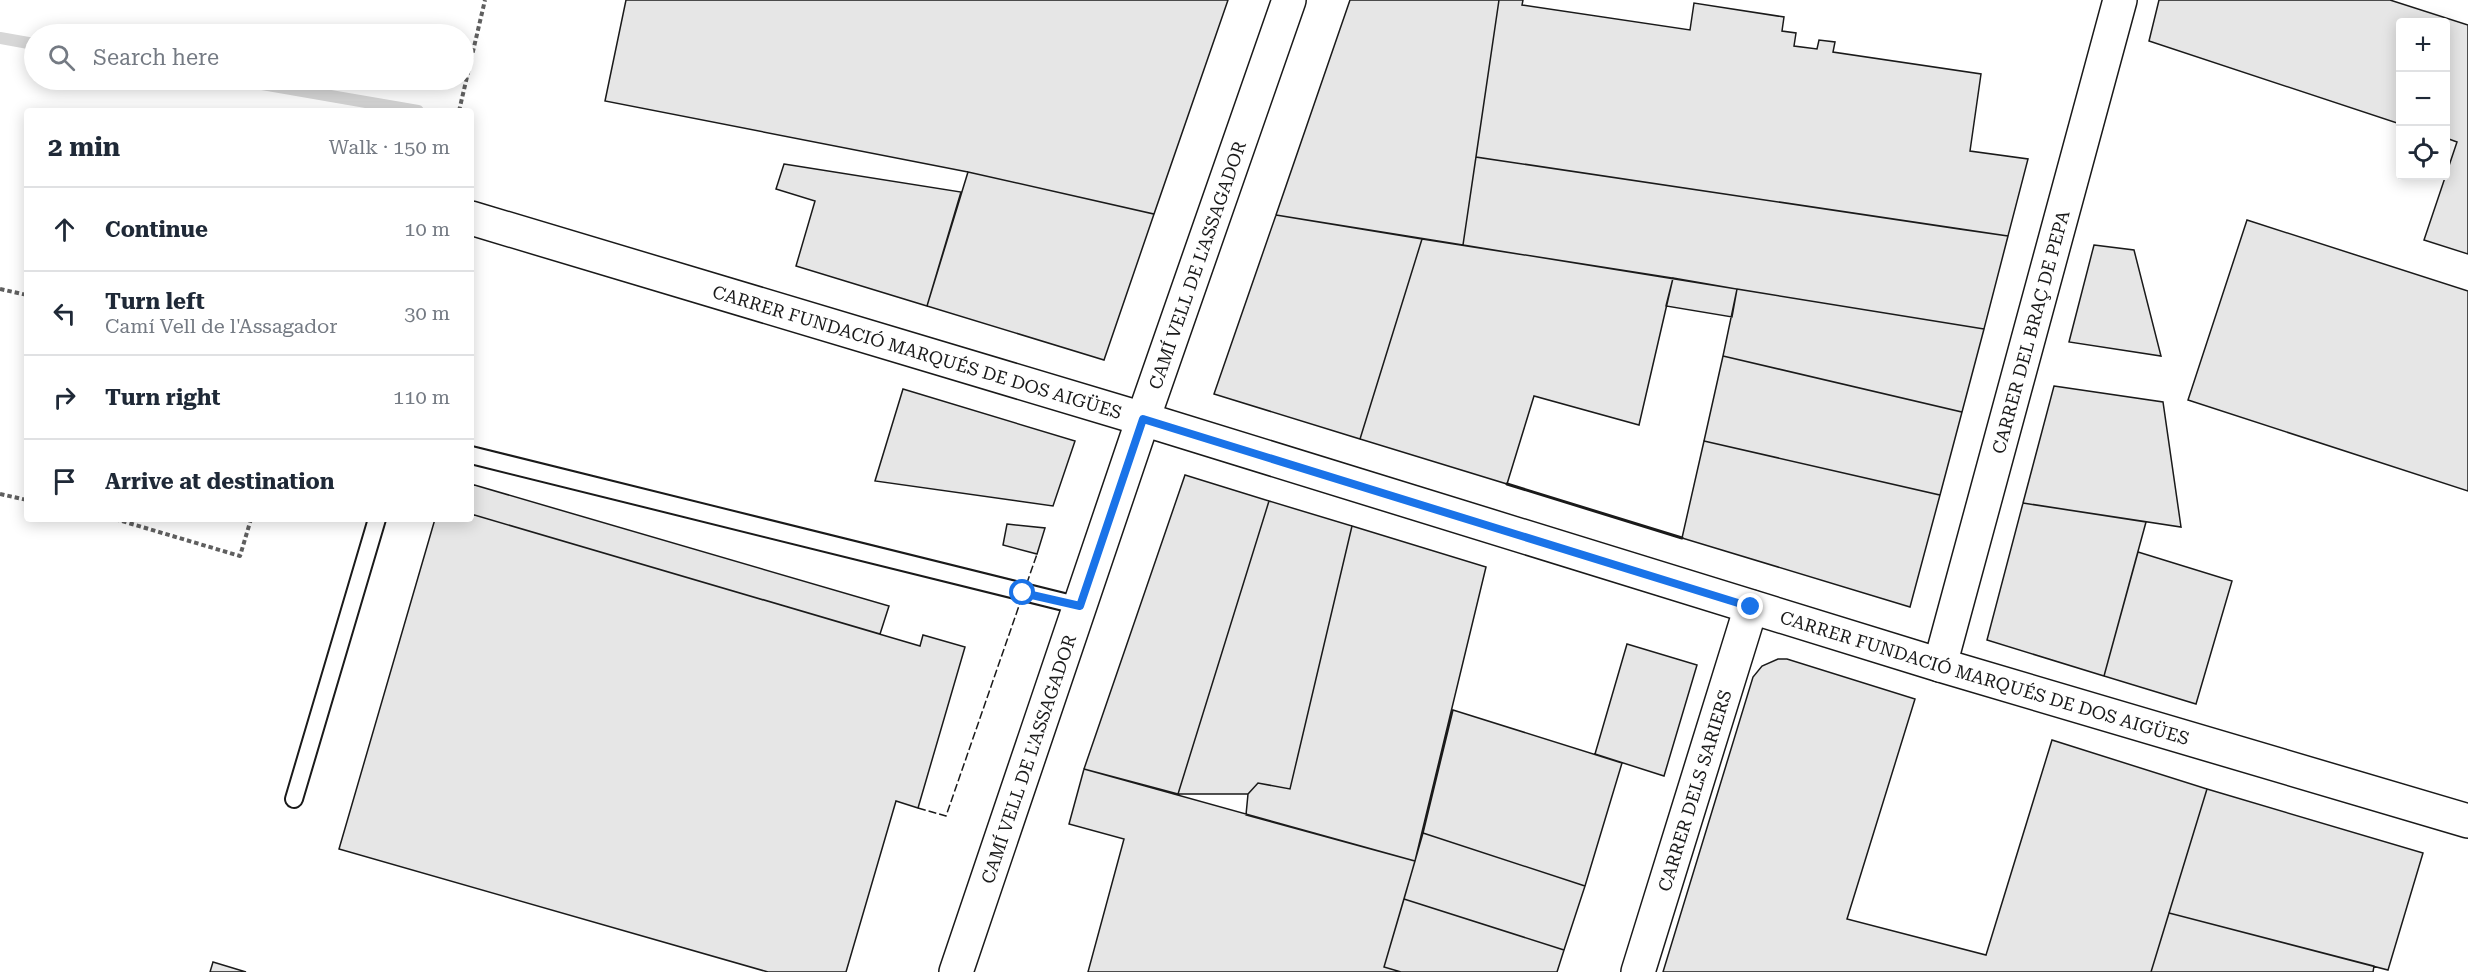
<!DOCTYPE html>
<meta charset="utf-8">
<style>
body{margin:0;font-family:"Roboto Serif",serif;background:#f6f6f7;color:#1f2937}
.controls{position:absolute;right:18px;top:18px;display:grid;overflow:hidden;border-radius:6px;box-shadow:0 3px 15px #0003}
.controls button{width:54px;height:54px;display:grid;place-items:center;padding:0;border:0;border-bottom:2px solid #e0e1e3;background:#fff;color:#1f2937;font:30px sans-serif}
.stop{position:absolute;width:18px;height:18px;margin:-14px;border:4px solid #1a73e8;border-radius:50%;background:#fff}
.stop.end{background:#1a73e8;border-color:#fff;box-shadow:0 2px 6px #0008}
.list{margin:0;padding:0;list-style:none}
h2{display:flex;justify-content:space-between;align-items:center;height:78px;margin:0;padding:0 24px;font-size:26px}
h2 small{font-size:20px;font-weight:400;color:#747a83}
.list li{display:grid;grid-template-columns:39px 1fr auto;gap:18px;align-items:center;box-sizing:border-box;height:84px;padding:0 24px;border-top:2px solid #e0e1e3}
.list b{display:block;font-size:22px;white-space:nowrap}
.list p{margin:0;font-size:20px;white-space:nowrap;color:#747a83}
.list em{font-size:20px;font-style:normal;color:#747a83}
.icon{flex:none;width:33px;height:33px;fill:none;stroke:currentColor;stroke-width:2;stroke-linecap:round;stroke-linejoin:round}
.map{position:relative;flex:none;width:2468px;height:972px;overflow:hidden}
.search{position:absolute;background:#fff;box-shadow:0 3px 15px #0003;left:24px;top:24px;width:450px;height:66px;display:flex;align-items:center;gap:15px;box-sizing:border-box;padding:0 21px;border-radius:33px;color:#747a83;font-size:22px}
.panel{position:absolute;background:#fff;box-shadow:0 3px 15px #0003;left:24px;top:108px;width:450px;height:414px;border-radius:6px}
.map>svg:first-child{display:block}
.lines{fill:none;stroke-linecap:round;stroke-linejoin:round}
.stream{stroke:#d7d7d7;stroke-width:12}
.building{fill:#e6e6e6;stroke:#1a1a1a;stroke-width:1.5}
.service-casing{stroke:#1a1a1a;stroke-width:20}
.minor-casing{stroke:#1a1a1a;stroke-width:36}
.path{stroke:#5f5f5f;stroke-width:4;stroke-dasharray:4.5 3;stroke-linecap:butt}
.service{stroke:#fff;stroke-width:16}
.minor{stroke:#fff;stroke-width:33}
.fence{stroke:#1a1a1a;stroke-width:1.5;stroke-dasharray:8 3;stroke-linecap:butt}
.wall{stroke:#1a1a1a;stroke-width:3}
.route{stroke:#1a73e8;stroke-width:8}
.labels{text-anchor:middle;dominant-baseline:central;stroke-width:4.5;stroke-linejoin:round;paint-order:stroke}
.street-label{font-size:18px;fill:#1a1a1a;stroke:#fff}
</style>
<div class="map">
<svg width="2468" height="972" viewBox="0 0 2468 972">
<rect width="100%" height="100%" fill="#fff"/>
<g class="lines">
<path class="stream" d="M 0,38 L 34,44
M 238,80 L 418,111"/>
</g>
<path class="building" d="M 626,0 L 1228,0 L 1154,214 L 968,172 L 605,101 Z
M 1350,0 L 1499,0 L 1463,245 L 1276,215 Z
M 1499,0 L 1523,0 L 1522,5 L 1690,30 L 1694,3 L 1784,17 L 1782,31 L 1796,33 L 1794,46 L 1817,49 L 1819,40 L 1835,42 L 1833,52 L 1981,74 L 1970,151 L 2028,159 L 2008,236 L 1476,157 Z
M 2159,0 L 2390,0 L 2468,25 L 2468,254 L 2424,240 L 2457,142 L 2446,138 L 2446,22 L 2400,22 L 2400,124 L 2149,41 Z
M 1476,157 L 1959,229 L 2008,236 L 1984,329 L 1463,245 Z
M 784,164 L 961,192 L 927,306 L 796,266 L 815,201 L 776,189 Z
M 968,172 L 1154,214 L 1104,360 L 927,306 Z
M 1276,215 L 1422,239 L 1360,439 L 1214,394 Z
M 2247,220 L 2468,291 L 2468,491 L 2188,400 Z
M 1422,239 L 1673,278 L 1639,425 L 1534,396 L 1507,484 L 1360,439 Z
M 2094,245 L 2134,250 L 2161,356 L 2069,342 Z
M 1673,278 L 1737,289 L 1732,317 L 1666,306 Z
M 1737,289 L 1984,329 L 1962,412 L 1723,356 Z
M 1723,356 L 1962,412 L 1940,495 L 1704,441 Z
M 2054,386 L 2163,402 L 2181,527 L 2023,503 Z
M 903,389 L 1075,441 L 1053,506 L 875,481 Z
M 1704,441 L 1940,495 L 1910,607 L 1682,538 Z
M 1185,475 L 1269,501 L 1178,794 L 1084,769 Z
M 471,484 L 889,606 L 880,634 L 471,514 Z
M 1269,501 L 1352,526 L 1290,789 L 1258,783 L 1248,794 L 1178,794 Z
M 2023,503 L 2146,522 L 2104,676 L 1987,640 Z
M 471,514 L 920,646 L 923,635 L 965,647 L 918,808 L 896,801 L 846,972 L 768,972 L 339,849 L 435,519 L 471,519 Z
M 1007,524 L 1045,528 L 1037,554 L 1003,545 Z
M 1352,526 L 1486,567 L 1415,861 L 1246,815 L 1248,794 L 1258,783 L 1290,789 Z
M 2138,552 L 2232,581 L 2196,704 L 2104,676 Z
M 1627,644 L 1697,665 L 1664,776 L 1595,754 Z
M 1778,659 L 1787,659 L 1915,699 L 1847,919 L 1986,955 L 2052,740 L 2207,789 L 2151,972 L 1663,972 L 1753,677 L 1762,666 Z
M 1453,710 L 1622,763 L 1585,886 L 1423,833 Z
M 1084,769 L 1415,861 L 1384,967 L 1401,972 L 1088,972 L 1124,839 L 1069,824 Z
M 2207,789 L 2423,853 L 2388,970 L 2169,913 Z
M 1423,833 L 1585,886 L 1564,950 L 1404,899 Z
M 1404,899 L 1564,950 L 1557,972 L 1401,972 L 1384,967 Z
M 2169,913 L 2374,966 L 2373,972 L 2151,972 Z
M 213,962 L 246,972 L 210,972 Z"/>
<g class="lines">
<defs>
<path id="service" d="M 471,455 L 1080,606
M 294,799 L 377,519"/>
<g id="minor">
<path id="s1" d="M 471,218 L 1143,419 L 1940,665 L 2468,821"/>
<path id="s2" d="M 1940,665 L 2120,0"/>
<path id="s3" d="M 956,972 L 1143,419 L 1289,0"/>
<path id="s4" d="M 1638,972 L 1751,607"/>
</g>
</defs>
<use href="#service" class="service-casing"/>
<use href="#minor" class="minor-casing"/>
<path class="path" d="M 459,111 L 485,0
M 0,289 L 27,295
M 0,494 L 27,500
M 115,519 L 240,556 L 251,519"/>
<use href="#service" class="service"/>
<use href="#minor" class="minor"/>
<path class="fence" d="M 918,808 L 946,816 L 1037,554"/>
<path class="wall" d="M 1507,484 L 1682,538"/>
</g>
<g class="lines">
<path class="route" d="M 1023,593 L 1080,606 L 1143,419 L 1751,607"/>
</g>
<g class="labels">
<g class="street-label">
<text stroke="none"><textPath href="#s3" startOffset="747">CAMÍ VELL DE L'ASSAGADOR</textPath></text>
<text stroke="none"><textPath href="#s2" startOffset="345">CARRER DEL BRAÇ DE PEPA</textPath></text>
<text stroke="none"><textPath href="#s1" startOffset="466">CARRER FUNDACIÓ MARQUÉS DE DOS AIGÜES</textPath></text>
<text stroke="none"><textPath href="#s1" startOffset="1582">CARRER FUNDACIÓ MARQUÉS DE DOS AIGÜES</textPath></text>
<text stroke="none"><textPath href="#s3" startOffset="225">CAMÍ VELL DE L'ASSAGADOR</textPath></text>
<text stroke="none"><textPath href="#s4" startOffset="190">CARRER DELS SARIERS</textPath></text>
</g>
</g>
</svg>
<div class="controls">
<button>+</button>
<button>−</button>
<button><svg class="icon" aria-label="locate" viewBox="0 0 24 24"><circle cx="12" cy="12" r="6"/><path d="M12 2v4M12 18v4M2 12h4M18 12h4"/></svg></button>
</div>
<div class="stop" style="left:1023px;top:593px"></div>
<div class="stop end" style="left:1751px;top:607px"></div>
<div class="search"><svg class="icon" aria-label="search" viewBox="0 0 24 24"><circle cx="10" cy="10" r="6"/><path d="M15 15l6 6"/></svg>Search here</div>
<section class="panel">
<h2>2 min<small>Walk · 150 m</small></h2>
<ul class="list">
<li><svg class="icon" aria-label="ahead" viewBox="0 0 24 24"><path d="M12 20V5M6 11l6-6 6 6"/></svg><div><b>Continue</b></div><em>10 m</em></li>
<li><svg class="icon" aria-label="left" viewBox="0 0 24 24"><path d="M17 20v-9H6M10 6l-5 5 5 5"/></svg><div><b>Turn left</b><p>Camí Vell de l'Assagador</p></div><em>30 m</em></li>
<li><svg class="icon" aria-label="right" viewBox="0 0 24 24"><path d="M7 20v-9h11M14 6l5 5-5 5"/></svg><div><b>Turn right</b></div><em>110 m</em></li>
<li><svg class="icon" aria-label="arrive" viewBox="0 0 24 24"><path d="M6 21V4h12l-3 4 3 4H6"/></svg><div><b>Arrive at destination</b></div></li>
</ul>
</section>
</div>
